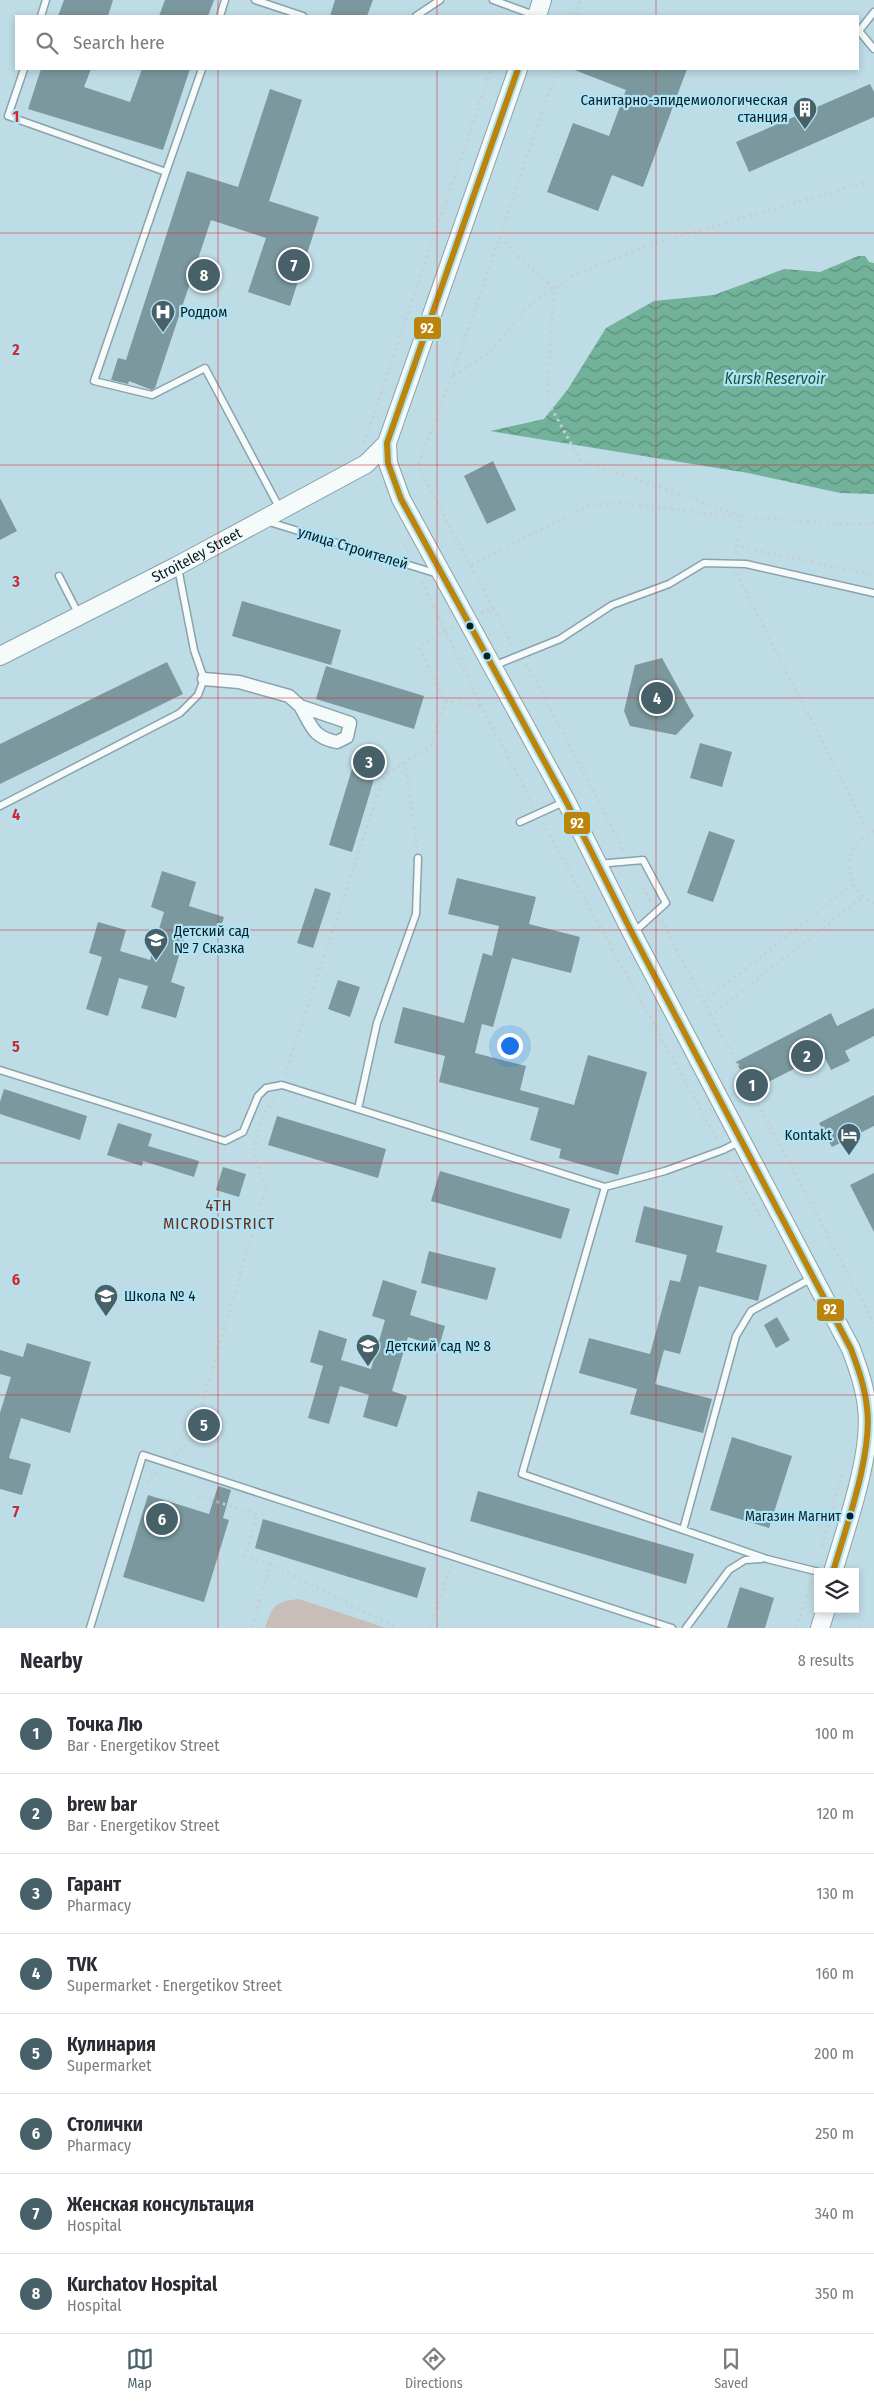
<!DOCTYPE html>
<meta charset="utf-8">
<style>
body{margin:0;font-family:"Fira Sans Condensed",sans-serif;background:#f2f2f3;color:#2b2b33}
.controls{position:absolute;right:15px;bottom:15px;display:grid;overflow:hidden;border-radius:0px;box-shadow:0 2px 8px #0003}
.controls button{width:45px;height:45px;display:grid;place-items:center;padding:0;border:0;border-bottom:1px solid #e1e1e2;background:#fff;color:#2b2b33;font:25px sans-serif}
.you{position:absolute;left:509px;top:1045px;width:18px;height:18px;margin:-12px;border:4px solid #fff;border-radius:50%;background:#1a73e8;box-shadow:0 0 0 8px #1a73e833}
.badge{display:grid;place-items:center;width:32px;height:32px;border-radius:50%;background:#486169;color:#fff;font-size:16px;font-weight:700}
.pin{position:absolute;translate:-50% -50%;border:2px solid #fff;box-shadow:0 1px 5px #0006}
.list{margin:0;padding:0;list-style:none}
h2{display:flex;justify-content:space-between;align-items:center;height:65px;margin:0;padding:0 20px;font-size:21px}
h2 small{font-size:16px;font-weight:400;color:#7c7c81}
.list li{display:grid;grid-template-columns:32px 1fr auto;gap:15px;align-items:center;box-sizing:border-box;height:80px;padding:0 20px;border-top:1px solid #e1e1e2}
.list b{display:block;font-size:19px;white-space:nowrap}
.list p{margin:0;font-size:16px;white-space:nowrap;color:#7c7c81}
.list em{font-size:16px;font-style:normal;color:#7c7c81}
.icon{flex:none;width:28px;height:28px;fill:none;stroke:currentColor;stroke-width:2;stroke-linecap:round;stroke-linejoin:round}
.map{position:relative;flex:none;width:874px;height:1628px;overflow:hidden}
.search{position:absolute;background:#fff;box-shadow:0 2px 8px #0003;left:15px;right:15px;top:15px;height:55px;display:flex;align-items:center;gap:12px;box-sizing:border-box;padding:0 18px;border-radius:0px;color:#7c7c81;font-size:19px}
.sheet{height:705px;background:#fff}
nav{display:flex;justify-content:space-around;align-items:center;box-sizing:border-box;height:70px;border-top:1px solid #e1e1e2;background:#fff;font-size:14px;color:#7c7c81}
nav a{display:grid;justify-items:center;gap:2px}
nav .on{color:#486169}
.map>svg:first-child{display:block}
.pitch{fill:#c9bdb9}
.water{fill:url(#water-waves)}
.building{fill:#7a989d}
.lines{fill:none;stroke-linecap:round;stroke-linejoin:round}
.lane-casing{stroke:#8ba2aa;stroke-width:9}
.street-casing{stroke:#8ba2aa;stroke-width:15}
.secondary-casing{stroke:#8ba2aa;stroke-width:20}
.path{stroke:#c6d0d3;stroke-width:3;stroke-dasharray:2.5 4;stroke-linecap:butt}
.lane{stroke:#f5fafb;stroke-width:6}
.street{stroke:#f5fafb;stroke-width:12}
.secondary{stroke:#f5fafb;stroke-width:18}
.bus-1-casing{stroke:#aee4f6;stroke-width:10}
.bus-1{stroke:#bc840a;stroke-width:6}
.grid{fill:none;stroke:#d62828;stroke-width:1;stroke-opacity:0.55}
.bus-dot{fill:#091f26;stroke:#aee4f6;stroke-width:2}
.labels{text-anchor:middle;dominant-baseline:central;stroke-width:4.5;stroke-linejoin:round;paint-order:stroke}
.bus-label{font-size:14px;fill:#091f26;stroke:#aee4f6;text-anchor:end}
.poi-label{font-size:15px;fill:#091f26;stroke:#aee4f6;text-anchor:start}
.street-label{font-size:15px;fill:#091f26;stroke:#aee4f6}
.water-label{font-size:16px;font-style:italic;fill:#1b563b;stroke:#aee4f6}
.neighbourhood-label{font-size:16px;letter-spacing:1px;fill:#6e2d14;stroke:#aee4f6}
.grid-label{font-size:16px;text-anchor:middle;font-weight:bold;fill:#d62828;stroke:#aee4f6;stroke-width:4.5;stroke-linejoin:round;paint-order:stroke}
.line-badge{stroke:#aee4f6;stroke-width:2}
.badge-label{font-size:14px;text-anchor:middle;font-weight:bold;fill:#fff}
</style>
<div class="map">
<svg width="874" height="1628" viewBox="0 0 874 1628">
<defs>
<pattern id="water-waves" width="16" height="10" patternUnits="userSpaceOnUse" patternTransform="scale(1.25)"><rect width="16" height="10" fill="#72b19a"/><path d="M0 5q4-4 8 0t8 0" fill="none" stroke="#5c8f7d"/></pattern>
</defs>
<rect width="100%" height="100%" fill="#bedce6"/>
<path class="pitch" d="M 299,1599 L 386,1628 L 265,1628 C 272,1606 275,1601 299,1599 Z"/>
<path class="water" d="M 858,256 L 865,256 L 869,262 L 874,263 L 874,494 L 840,493 L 748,473 L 490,431 L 544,419 L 568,389 L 606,328 L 654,301 L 714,295 L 784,269 L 820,272 Z"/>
<path class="building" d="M 64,0 L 113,0 L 108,16 L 58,16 Z
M 165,0 L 214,0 L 208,16 L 159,16 Z
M 335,0 L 373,0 L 367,16 L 330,16 Z
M 41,69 L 91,69 L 84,87 L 130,102 L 142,69 L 190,69 L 163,150 L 28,109 Z
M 572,69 L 687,69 L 643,187 L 612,175 L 598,211 L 547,192 L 573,123 L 609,136 L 626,90 Z
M 870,84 L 874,92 L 874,117 L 749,172 L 736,142 Z
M 270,89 L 302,100 L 269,201 L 319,217 L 290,306 L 248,292 L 266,238 L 211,220 L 155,388 L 152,390 L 129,381 L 128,384 L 111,380 L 118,358 L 126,360 L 187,171 L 238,187 Z
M 493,461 L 516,510 L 487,524 L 464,476 Z
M 0,498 L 17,531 L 0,540 Z
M 242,601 L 341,630 L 331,665 L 232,636 Z
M 662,658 L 694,716 L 676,735 L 630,726 L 624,711 L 635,665 Z
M 167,662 L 183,694 L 0,784 L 0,744 Z
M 326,666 L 424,696 L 414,729 L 316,699 Z
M 700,743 L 732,752 L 722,787 L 690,778 Z
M 358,749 L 381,756 L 352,852 L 329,845 Z
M 709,831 L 735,840 L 713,902 L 687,893 Z
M 162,871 L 196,882 L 189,906 L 224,917 L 218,938 L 187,929 L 171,982 L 185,987 L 176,1018 L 141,1008 L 148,986 L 119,978 L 108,1016 L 86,1009 L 102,957 L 89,953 L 98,922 L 126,930 L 120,951 L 150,960 L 164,912 L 151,907 Z
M 457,878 L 536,897 L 529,924 L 580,937 L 571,973 L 512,958 L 493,1027 L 482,1024 L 475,1053 L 526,1066 L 520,1090 L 574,1105 L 588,1055 L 647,1072 L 618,1175 L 559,1158 L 561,1149 L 530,1140 L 539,1108 L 439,1082 L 445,1056 L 394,1043 L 403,1007 L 464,1023 L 483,953 L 492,956 L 499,926 L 448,914 Z
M 315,888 L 331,893 L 313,948 L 297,943 Z
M 338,980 L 360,987 L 350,1017 L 328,1009 Z
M 874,1008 L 874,1036 L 845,1051 L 850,1061 L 831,1070 L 823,1054 L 751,1091 L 736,1062 L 831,1013 L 837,1026 Z
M 4,1089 L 87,1116 L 80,1140 L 0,1114 L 0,1102 Z
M 874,1095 L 874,1126 L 832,1147 L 819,1123 Z
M 277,1116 L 386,1149 L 378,1178 L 268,1145 Z
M 118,1123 L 152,1134 L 148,1146 L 199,1161 L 194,1177 L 143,1161 L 142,1166 L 107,1155 Z
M 223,1167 L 246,1174 L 239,1197 L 216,1190 Z
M 440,1171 L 570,1209 L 561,1239 L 431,1201 Z
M 874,1173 L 874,1232 L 850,1185 Z
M 644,1206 L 723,1226 L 716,1252 L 767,1265 L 758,1301 L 699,1286 L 680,1354 L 664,1350 L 655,1384 L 712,1399 L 703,1433 L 630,1414 L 637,1389 L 579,1373 L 589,1338 L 650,1354 L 670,1280 L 680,1282 L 687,1255 L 635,1242 Z
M 429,1251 L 496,1268 L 487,1300 L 421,1283 Z
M 383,1280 L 417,1291 L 410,1315 L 445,1326 L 439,1347 L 408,1337 L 392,1391 L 407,1396 L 397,1427 L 363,1417 L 369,1395 L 340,1386 L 329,1424 L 308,1418 L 323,1366 L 310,1362 L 319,1330 L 347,1339 L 341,1360 L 371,1369 L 385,1320 L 372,1316 Z
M 777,1317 L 790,1340 L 776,1348 L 764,1325 Z
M 27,1343 L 91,1362 L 70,1433 L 21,1418 L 9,1458 L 31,1464 L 22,1495 L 0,1489 L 0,1413 L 11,1377 L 0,1374 L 0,1350 L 23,1357 Z
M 732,1437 L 792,1456 L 769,1528 L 710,1510 Z
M 218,1486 L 231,1490 L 223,1518 L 229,1520 L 204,1602 L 123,1577 L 148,1495 L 209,1514 Z
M 478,1491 L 694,1554 L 686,1584 L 470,1521 Z
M 263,1519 L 426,1568 L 417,1598 L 255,1548 Z
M 740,1587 L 774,1598 L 765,1628 L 727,1628 Z"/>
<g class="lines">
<defs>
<path id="lane" d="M 255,0 L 303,16
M 493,0 L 537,16
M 874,12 L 859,31 L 874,49
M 41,16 L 46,0
M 220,16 L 225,0
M 416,16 L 440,0
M 24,69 L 8,116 L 166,172 L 202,69
M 166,172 L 94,381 L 152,395 L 205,368 L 280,509
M 266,521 L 438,574
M 59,576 L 79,615
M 493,666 L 560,639 L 612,605 L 669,584 L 704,563 L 746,564 L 874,593
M 0,806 L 180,713 L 198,695 L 204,679 L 194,650 L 178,568
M 520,822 L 564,802
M 598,864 L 643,860 L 666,903 L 633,933
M 0,1070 L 225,1141 L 243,1132 L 258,1096 L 266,1088 L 282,1085 L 605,1187 L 665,1171 L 723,1150 L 741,1141
M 358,1109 L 377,1023 L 416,914 L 418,858
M 605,1187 L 522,1474 L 767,1559 L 819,1572
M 683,1530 L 736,1336 L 751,1311 L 812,1278
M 90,1628 L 143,1455 L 672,1628
M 686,1628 L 729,1570 L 745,1560 L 761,1559"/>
<path id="street" d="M 204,679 L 239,682 L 289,696 L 300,706 L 350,723 L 347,737 L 337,742 C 312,737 312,726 300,706"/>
<g id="secondary">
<path d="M 537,16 L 542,0"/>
<path d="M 518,69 L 387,443 L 388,463 L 401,499 L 566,801 L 632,933 L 851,1349 C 858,1368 865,1387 867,1408 C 873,1453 846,1527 833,1572"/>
<path id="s1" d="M 0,656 L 177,566 L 366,464 L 387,443"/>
<path d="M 820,1628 L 826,1609"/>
</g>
</defs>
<use href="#lane" class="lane-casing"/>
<use href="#street" class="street-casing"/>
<use href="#secondary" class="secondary-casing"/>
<path class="path" d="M 575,16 L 580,0
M 499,238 L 554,289 L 547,400 L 580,460 L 742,516 L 735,555
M 453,376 L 490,352 L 529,305 L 578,273 L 656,243 L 874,180
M 364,443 L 491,69
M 404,543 L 410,555
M 735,546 L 874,575
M 471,565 L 590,505 L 621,503 L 721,515 L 839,524 L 874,523
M 736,573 L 869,833
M 422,581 L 481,706 L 534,806
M 493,608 L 513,647
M 481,613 L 493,608 L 418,466 L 452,376 L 557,69
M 525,664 L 531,671 L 625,853
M 445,701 L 481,706
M 405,762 L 417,848
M 543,823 L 718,1141
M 874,831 C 840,844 843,889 874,903
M 643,887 L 652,904
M 661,920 L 874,1323
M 703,1002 L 853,884
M 710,1016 L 863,897
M 285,1075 L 384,776 L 431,746 L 445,701 L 419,647 L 453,627
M 727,1158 L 762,1220
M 175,1455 L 192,1439 L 266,1187 L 253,1150 L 264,1114 L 275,1097
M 146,1483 L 160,1470
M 198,1496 L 257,1514 L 245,1556 L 270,1564 L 252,1628
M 822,1546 L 843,1470
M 270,1564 L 397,1628
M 430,1628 L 451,1565
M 796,1628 L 812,1581
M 859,1628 L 863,1616"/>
<use href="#lane" class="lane"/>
<use href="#street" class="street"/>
<use href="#secondary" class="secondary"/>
<defs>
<path id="bus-1" d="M 518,69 L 387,443 L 388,463 L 401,499 L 566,801 L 632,933 L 851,1349 C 858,1368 865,1387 867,1408 C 873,1453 846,1527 833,1572"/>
</defs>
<use href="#bus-1" class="bus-1-casing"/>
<use href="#bus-1" class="bus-1"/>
</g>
<path class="grid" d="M 218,0 L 218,16M 437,0 L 437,16M 656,0 L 656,16M 218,69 L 218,1628M 437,69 L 437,1628M 656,69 L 656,1628M 0,233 L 874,233M 0,465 L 874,465M 0,698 L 874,698M 0,930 L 874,930M 0,1163 L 874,1163M 0,1395 L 874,1395"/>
<defs>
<symbol id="building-pin" viewBox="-11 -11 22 30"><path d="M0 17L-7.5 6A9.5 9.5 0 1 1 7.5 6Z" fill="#486169" stroke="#aee4f6"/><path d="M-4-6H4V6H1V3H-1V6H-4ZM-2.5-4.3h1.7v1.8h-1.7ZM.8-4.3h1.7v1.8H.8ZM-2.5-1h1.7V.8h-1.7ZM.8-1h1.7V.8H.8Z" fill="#fff"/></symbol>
<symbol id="hospital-pin" viewBox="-11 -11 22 30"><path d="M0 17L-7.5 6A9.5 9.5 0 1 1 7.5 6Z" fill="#486169" stroke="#aee4f6"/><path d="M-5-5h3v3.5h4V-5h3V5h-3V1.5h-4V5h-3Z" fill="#fff"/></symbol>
<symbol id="school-pin" viewBox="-11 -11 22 30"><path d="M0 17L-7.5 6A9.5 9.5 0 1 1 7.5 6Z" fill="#486169" stroke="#aee4f6"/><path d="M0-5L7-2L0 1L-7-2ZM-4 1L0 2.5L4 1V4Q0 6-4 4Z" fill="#fff"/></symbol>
<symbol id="hotel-pin" viewBox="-11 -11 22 30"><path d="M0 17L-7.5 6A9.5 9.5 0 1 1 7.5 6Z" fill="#486169" stroke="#aee4f6"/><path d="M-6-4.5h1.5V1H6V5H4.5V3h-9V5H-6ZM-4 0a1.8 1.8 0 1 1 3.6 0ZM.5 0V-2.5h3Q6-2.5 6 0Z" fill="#fff"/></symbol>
</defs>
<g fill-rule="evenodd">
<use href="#building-pin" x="791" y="95" width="28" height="38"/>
<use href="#hospital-pin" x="149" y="298" width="28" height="38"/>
<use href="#school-pin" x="142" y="926" width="28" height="38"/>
<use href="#hotel-pin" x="835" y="1121" width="28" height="38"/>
<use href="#school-pin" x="92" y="1282" width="28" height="38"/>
<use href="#school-pin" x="354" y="1332" width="28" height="38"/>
</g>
<g class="bus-dot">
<circle cx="470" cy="626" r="4.5"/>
<circle cx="487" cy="656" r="4.5"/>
<circle cx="850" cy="1516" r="4.5"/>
</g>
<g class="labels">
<g class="bus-label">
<text x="841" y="1516">Магазин Магнит</text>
</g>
<g class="poi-label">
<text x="788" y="100" text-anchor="end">Санитарно-эпидемиологическая<tspan x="788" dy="17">станция</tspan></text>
<text x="180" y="312">Роддом</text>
<text x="174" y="931">Детский сад<tspan x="174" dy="17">№ 7 Сказка</tspan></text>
<text x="832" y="1135" text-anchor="end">Kontakt</text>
<text x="124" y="1296">Школа № 4</text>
<text x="386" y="1346">Детский сад № 8</text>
</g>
<g class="street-label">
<text transform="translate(353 548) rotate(17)">улица Строителей</text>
<text stroke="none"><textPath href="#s1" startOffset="221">Stroiteley Street</textPath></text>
</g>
<g class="water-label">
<text x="775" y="378">Kursk Reservoir</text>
</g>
<g class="neighbourhood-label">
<text x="219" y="1205">4TH<tspan x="219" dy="18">MICRODISTRICT</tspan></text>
</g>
</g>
<g class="grid-label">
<text x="16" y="122">1</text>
<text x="16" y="355">2</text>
<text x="16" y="587">3</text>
<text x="16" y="820">4</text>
<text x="16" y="1052">5</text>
<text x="16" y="1285">6</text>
<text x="16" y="1517">7</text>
</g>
<g class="line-badge">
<rect x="413" y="316" width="29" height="24" rx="5" fill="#bc840a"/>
<rect x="563" y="811" width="28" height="24" rx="5" fill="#bc840a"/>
<rect x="816" y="1298" width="29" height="24" rx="5" fill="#bc840a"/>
</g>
<g class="badge-label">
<text x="427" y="333">92</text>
<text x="577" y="828">92</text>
<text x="830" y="1314">92</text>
</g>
</svg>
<div class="controls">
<button><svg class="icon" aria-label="layers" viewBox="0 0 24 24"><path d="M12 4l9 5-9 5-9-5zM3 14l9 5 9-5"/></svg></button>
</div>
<div class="you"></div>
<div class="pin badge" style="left:752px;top:1085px">1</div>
<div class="pin badge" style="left:807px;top:1056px">2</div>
<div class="pin badge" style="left:369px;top:762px">3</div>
<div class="pin badge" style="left:657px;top:698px">4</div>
<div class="pin badge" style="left:204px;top:1425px">5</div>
<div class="pin badge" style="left:162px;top:1519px">6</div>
<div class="pin badge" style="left:294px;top:265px">7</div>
<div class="pin badge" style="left:204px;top:275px">8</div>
<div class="search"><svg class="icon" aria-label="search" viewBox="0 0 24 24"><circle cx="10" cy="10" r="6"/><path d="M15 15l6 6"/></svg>Search here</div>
</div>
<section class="sheet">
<h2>Nearby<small>8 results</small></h2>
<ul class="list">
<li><span class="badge">1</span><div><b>Точка Лю</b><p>Bar · Energetikov Street</p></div><em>100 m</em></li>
<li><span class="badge">2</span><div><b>brew bar</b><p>Bar · Energetikov Street</p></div><em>120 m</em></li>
<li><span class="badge">3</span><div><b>Гарант</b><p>Pharmacy</p></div><em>130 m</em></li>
<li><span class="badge">4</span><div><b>TVK</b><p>Supermarket · Energetikov Street</p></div><em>160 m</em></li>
<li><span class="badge">5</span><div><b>Кулинария</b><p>Supermarket</p></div><em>200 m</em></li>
<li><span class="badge">6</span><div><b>Столички</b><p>Pharmacy</p></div><em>250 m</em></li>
<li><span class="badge">7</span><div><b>Женская консультация</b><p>Hospital</p></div><em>340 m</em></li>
<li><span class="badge">8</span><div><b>Kurchatov Hospital</b><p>Hospital</p></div><em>350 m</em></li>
</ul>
</section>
<nav>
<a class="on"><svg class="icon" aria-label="map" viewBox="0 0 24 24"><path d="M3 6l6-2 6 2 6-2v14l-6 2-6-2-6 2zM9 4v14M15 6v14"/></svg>Map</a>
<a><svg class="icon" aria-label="directions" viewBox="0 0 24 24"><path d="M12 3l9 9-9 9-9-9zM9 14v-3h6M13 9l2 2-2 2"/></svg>Directions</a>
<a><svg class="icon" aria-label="saved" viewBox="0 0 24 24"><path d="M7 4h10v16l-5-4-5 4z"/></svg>Saved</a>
</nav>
